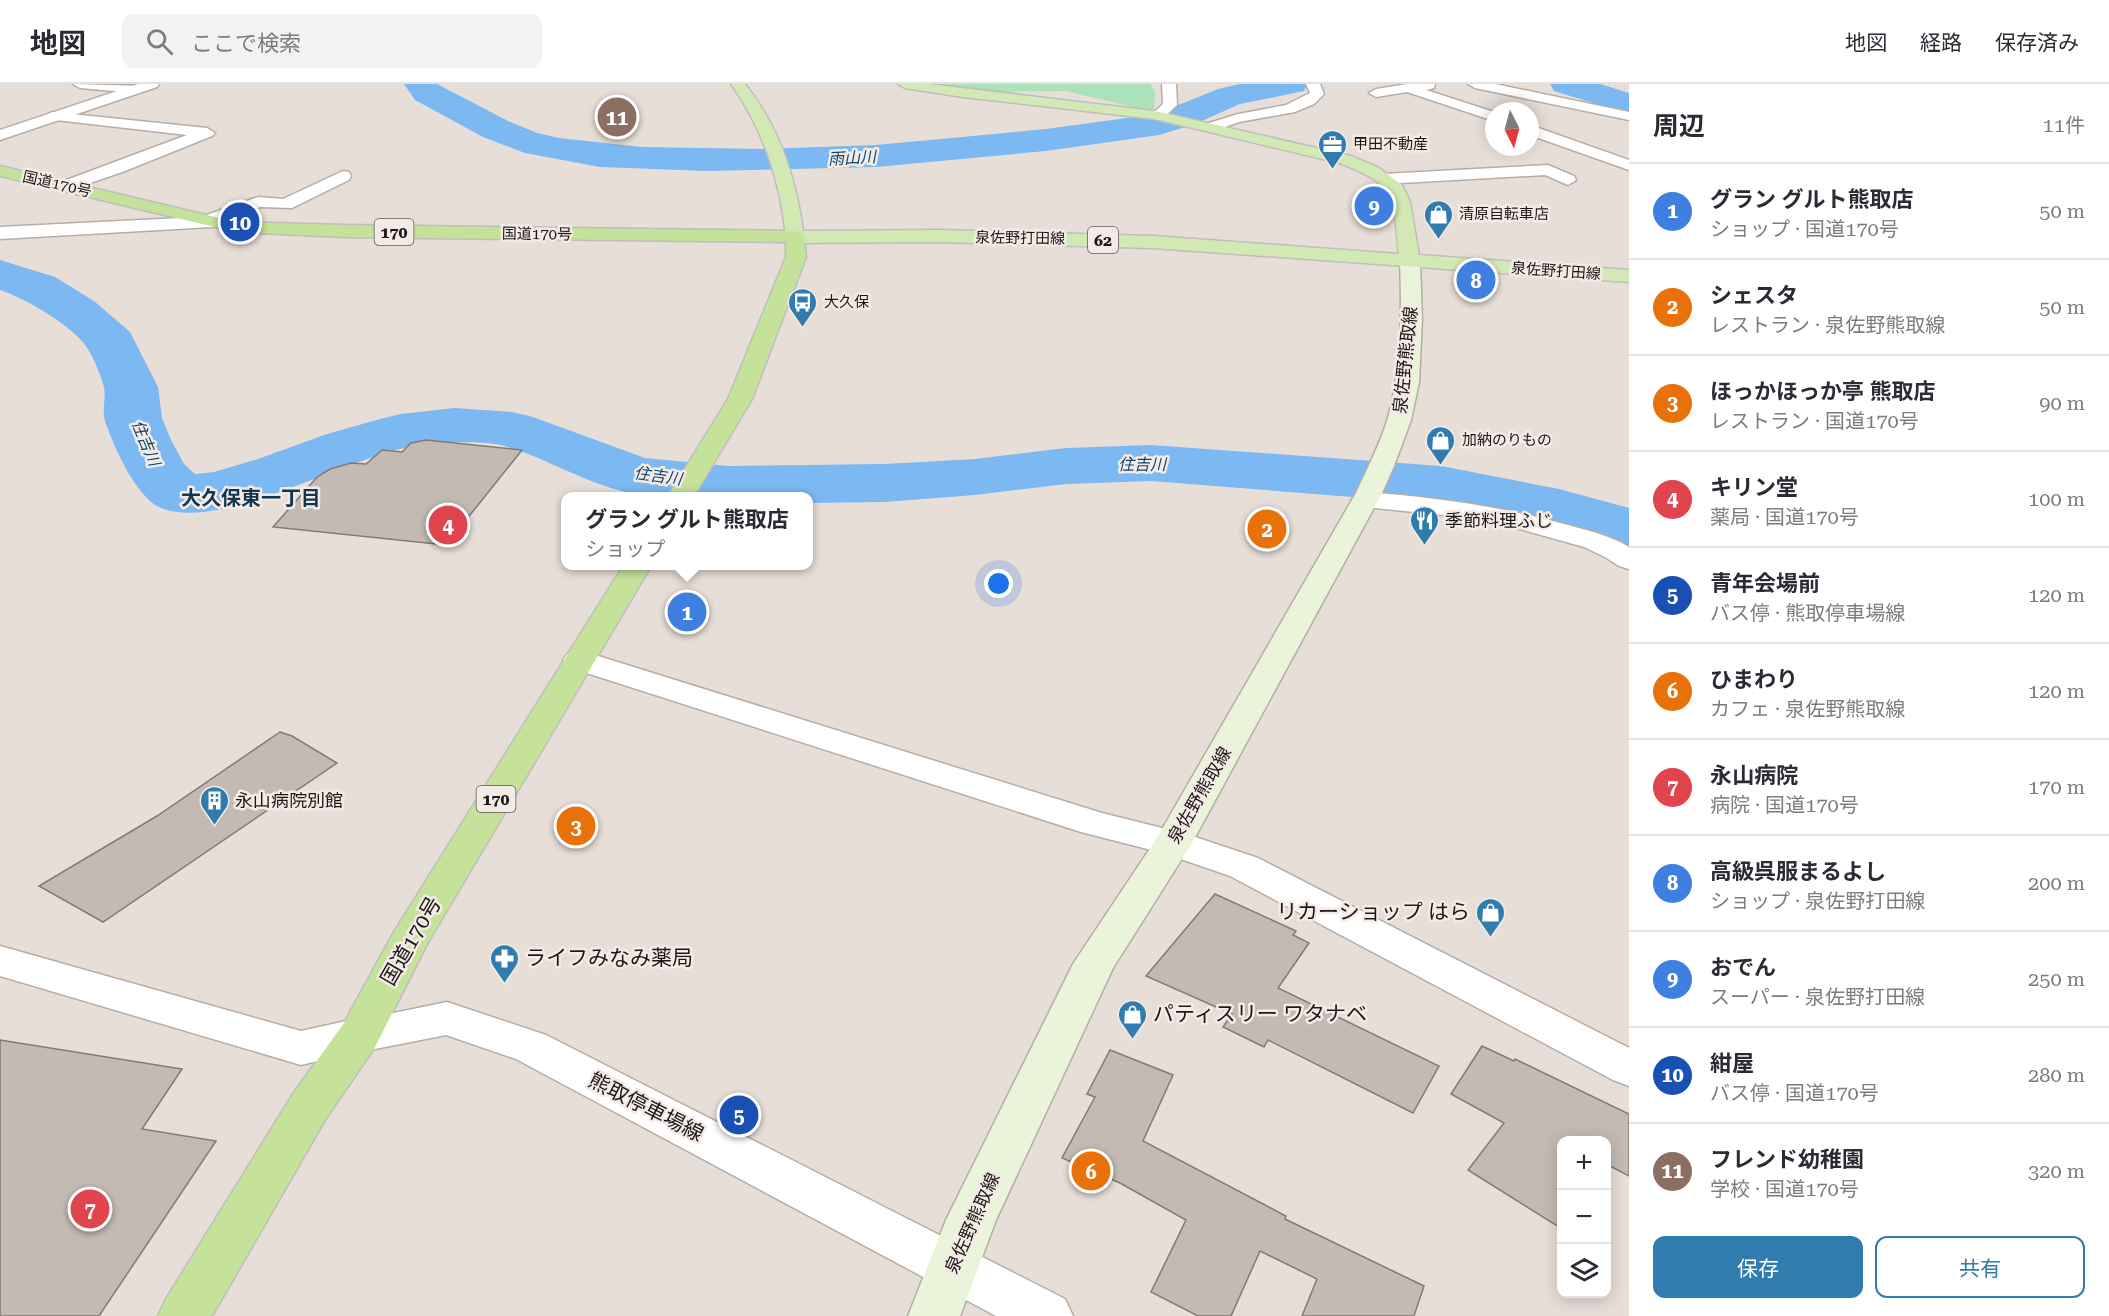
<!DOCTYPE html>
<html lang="ja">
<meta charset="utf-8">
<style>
body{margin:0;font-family:"Roboto Serif","Noto Sans JP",serif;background:#f2f2f3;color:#2b2b33}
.controls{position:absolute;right:18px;bottom:18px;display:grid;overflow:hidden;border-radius:12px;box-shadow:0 3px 15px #0003}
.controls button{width:54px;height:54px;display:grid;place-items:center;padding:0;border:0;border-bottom:2px solid #e1e1e2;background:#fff;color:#2b2b33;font:30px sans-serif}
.compass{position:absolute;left:1485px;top:18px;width:54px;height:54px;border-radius:50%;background:#fff;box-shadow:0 3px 15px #0003;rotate:174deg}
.you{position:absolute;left:999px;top:500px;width:21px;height:21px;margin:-15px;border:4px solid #fff;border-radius:50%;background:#1a73e8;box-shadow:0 0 0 9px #1a73e833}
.badge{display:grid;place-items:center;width:39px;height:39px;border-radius:50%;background:#317caf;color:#fff;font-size:20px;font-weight:700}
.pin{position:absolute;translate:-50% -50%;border:3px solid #fff;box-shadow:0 2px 6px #0006}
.popup{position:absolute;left:561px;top:408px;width:252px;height:78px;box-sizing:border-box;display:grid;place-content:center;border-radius:12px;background:#fff;filter:drop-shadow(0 2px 4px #0005);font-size:20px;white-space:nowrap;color:#7c7c81}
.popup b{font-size:22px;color:#2b2b33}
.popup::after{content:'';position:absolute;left:50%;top:100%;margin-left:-12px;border:12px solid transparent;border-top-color:#fff}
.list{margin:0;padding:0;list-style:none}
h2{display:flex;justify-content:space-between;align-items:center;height:78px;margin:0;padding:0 24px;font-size:26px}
h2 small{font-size:20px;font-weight:400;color:#7c7c81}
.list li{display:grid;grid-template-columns:39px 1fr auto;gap:18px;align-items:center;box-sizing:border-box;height:96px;padding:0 24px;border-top:2px solid #e1e1e2}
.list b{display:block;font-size:22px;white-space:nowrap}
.list p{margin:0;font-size:20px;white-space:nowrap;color:#7c7c81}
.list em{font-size:20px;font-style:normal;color:#7c7c81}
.actions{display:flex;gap:12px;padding:18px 24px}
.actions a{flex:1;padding:14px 0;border:2px solid #317caf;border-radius:12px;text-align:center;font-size:21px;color:#317caf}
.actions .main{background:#317caf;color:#fff}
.icon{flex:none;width:33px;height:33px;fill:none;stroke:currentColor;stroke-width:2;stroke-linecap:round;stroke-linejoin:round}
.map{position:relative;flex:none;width:1629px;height:1232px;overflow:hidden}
header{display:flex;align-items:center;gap:36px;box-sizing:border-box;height:84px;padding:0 30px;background:#fff;border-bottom:2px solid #e1e1e2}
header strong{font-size:28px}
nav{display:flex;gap:33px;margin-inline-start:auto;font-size:21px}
.search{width:420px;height:54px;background:#f2f2f3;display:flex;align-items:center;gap:15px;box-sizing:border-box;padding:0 21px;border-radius:12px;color:#7c7c81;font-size:22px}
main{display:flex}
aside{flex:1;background:#fff}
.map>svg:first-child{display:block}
.green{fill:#abe2b7}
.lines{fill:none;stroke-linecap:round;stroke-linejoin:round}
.river{fill:#7cb8f1;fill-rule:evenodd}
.building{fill:#c3bab4;stroke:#827a75;stroke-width:1.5}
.minor-casing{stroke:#b6ada7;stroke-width:3}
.tertiary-casing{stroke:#b6ada7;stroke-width:3}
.secondary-casing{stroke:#b6ada7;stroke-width:3}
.primary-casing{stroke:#bfbebe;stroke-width:3}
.trunk-casing{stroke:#bfbebe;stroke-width:3}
.minor{fill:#fff;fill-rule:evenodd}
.tertiary{fill:#fff;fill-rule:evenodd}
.secondary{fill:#e9f4d9;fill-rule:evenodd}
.primary{fill:#d3e9b3;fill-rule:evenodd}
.trunk{fill:#c4e29a;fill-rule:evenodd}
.labels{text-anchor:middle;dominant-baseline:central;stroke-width:5;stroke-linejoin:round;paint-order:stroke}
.far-poi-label{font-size:15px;fill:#1c1817;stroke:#f5ebe6;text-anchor:start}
.far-street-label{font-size:15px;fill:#1c1817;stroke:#f5ebe6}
.far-water-label{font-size:16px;font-style:italic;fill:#0b4572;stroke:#f5ebe6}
.shield{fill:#f5ebe6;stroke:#5d5755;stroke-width:1.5}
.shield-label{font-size:16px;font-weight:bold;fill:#1c1817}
.street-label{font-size:18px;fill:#1c1817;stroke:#f5ebe6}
.poi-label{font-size:18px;fill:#1c1817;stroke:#f5ebe6;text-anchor:start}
.neighbourhood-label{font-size:20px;font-weight:bold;fill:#12364f;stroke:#f5ebe6}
.near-poi-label{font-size:21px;fill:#1c1817;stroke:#f5ebe6;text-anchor:start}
.near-street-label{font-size:21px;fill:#1c1817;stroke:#f5ebe6}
</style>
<header>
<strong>地図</strong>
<div class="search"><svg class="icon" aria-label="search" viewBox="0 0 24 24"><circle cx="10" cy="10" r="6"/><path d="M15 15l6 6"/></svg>ここで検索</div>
<nav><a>地図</a><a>経路</a><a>保存済み</a></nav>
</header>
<main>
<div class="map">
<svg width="1629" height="1232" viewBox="0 0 1629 1232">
<rect width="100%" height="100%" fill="#e8ded8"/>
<path class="green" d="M 927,0 L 1150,0 L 1155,8 L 1154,25 L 1137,24 L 1066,7 L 981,8 Z"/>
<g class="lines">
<path class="river" d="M 404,0 L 437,0 L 508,37 L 537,49 L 559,54 L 642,63 L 763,65 L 876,61 L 1046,45 L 1156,30 L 1218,5 L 1240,0 L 1308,0 L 1304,7 L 1240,20 L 1195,40 L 1159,51 L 1046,67 L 876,83 L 706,87 L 600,83 L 525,69 L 483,53 L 415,16 Z
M 1550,0 L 1600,0 L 1629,9 L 1629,30 L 1554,7 Z
M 0,176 L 55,193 L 94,217 L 130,248 L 158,303 L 162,334 L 171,356 L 184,380 L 195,390 L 214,388 L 258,375 L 327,350 L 380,335 L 401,330 L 454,324 L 512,328 L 533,333 L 645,374 L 728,382 L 884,380 L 975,375 L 1066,364 L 1151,361 L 1441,382 L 1559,405 L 1629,424 L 1629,464 L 1548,441 L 1441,420 L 1151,397 L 1066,400 L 975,411 L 884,418 L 808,419 L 808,412 C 775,412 741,412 708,412 C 684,412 660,413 636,410 C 590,402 549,375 505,362 C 478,355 437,359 409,363 C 347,374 219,448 161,424 C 136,414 113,361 105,337 C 102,326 106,314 104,303 C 101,292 95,277 89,267 C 77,244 25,214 0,206 Z"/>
</g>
<path class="building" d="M 426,356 L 522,366 L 446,461 L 273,443 L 317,393 L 330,385 L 351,379 L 366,380 L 382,366 L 402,368 L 411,359 Z
M 280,648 L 292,652 L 337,679 L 103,838 L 39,802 L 157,732 Z
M 1215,810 L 1296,847 L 1293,851 L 1309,859 L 1278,904 L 1439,982 L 1413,1029 L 1268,956 L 1264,963 L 1223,943 L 1232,930 L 1146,892 Z
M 0,956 L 182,985 L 142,1045 L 216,1057 L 99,1232 L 0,1232 Z
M 1482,962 L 1514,977 L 1515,975 L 1629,1030 L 1629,1092 L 1606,1080 L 1606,1056 L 1562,1056 L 1562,1145 L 1468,1086 L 1504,1039 L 1451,1010 Z
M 1110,966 L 1173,991 L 1143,1057 L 1286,1132 L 1285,1135 L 1424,1202 L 1414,1232 L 1302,1232 L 1317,1195 L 1260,1167 L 1231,1232 L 1198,1232 L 1151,1208 L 1186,1136 L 1120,1099 L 1062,1074 L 1095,1013 L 1087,1010 Z"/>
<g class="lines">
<defs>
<path id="minor" d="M 73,0 L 142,2 L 144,5 L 137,9 L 80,4 Z
M 1162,0 L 1176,0 L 1177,21 L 1162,35 L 1157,36 L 1150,32 L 1163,20 Z
M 1306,0 L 1320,0 L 1324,10 L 1314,20 L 1295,28 L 1239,38 L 1211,48 L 1203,43 L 1206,40 L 1238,30 L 1286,21 L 1310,9 Z
M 1407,0 L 1435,0 L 1434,4 L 1426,6 L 1494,28 L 1494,37 L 1407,8 L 1376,13 L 1369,9 L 1376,5 Z
M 1468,0 L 1495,0 L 1629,28 L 1629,36 L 1475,4 Z
M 52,28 L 207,44 L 215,49 L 212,52 L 125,87 L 67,107 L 61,106 L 59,102 L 61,98 L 187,51 L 47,35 L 45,32 Z
M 1530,41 L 1629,76 L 1629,86 L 1530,51 Z
M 1548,81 L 1574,92 L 1576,96 L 1568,101 L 1545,91 L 1383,100 L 1375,95 L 1383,90 Z
M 343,87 L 349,88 L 351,92 L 349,96 L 292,124 L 260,123 L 212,143 L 0,155 L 0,143 L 201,133 L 258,113 L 283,115 Z
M 1365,408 C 1432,413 1499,422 1564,440 C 1586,446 1609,451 1629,463 L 1629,485 L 1619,482 L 1605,473 L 1584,463 L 1520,445 L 1443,431 L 1356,422 L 1352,416 L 1356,410 Z
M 579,566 L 1102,729 L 1186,750 L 1258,774 L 1629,964 L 1629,1002 L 1613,996 L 1230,792 L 1163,769 L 1081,748 L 568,583 L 563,576 L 568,569 Z
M 0,862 L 301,947 L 360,934 L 375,939 L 382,951 L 375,963 L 301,981 L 0,892 Z"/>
<path id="tertiary" d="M 138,0 L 159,0 L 157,3 L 0,56 L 0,46 Z
M 447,918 L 546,951 L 1065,1215 L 1073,1232 L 996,1232 L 516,975 L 446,951 L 360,968 L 345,963 L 338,951 L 345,939 Z"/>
<path id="secondary" d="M 1410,170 L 1417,172 L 1420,176 L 1422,236 L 1419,298 L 1411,336 L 1394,382 L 1382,409 L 1192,759 L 1113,884 L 996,1136 L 960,1232 L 908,1232 L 946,1136 L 1073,880 L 1157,754 L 1356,409 C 1367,385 1379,362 1387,337 C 1402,285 1402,230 1400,176 L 1403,172 Z"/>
<path id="primary" d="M 731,0 L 745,0 C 779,43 796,93 803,147 L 939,146 L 1153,152 L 1399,170 C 1393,113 1398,101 1339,79 L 1155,35 L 963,13 L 905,4 L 898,0 L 929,0 L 1155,27 L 1351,72 L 1379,84 L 1402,101 L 1410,118 L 1419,171 L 1629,186 L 1629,198 L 1153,164 L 939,158 L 795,159 L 788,157 L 786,153 C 780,96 764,47 731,0 Z"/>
<path id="trunk" d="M 0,82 L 236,138 L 344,141 L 795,147 L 802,149 L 804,153 L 806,173 L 752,315 L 694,412 L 668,412 L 728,315 L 786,173 L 786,158 L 344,153 L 236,148 L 0,92 Z
M 623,482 L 651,482 L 427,860 L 375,963 L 325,1036 L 212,1232 L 158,1232 L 166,1215 L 293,1010 L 344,939 L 394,848 Z"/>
</defs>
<use href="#minor" class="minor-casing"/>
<use href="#tertiary" class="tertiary-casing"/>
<use href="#secondary" class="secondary-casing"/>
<use href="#primary" class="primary-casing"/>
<use href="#trunk" class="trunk-casing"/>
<use href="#minor" class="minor"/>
<use href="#tertiary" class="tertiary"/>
<use href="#secondary" class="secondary"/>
<use href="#primary" class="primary"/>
<use href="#trunk" class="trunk"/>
</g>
<defs>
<symbol id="office-pin" viewBox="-11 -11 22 30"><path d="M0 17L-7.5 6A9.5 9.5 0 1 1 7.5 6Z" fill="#317caf" stroke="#f5ebe6"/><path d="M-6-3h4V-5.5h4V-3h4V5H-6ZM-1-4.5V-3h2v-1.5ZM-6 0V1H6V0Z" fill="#fff"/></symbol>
<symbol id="shop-pin" viewBox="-11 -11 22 30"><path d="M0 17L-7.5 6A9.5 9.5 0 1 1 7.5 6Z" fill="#317caf" stroke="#f5ebe6"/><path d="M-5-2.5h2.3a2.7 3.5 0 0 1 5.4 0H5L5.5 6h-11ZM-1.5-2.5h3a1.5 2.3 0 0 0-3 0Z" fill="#fff"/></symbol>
<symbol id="bus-pin" viewBox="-11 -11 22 30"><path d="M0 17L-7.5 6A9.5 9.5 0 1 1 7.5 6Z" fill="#317caf" stroke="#f5ebe6"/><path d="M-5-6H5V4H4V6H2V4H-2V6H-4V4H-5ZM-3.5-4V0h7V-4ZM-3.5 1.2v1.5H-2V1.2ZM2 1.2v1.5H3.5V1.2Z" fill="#fff"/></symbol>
<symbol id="restaurant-pin" viewBox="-11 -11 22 30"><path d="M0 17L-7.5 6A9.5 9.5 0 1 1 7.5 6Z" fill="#317caf" stroke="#f5ebe6"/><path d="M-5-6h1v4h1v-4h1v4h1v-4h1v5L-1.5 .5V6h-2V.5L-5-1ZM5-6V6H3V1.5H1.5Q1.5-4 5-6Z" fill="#fff"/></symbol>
<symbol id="building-pin" viewBox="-11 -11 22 30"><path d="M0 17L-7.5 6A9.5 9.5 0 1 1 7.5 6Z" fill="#317caf" stroke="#f5ebe6"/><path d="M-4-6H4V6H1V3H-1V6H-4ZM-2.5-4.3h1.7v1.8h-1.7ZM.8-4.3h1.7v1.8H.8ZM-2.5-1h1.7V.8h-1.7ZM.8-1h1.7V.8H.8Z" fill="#fff"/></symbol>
<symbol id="pharmacy-pin" viewBox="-11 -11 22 30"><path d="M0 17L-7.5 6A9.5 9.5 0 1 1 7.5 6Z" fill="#317caf" stroke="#f5ebe6"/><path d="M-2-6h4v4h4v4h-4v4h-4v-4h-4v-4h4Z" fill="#fff"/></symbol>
</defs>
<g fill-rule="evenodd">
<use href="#office-pin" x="1316" y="44" width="33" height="45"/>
<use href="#shop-pin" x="1422" y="114" width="33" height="45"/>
<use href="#bus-pin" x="786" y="202" width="33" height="45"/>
<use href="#shop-pin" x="1424" y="340" width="33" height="45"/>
<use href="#restaurant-pin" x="1408" y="420" width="33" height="45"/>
<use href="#building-pin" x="198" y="700" width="33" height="45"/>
<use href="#shop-pin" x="1474" y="812" width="33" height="45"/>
<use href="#pharmacy-pin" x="488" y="858" width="33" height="45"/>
<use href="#shop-pin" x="1116" y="914" width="33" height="45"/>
</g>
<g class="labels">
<g class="far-poi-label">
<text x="1353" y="60">甲田不動産</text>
<text x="1459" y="130">清原自転車店</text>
<text x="824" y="218">大久保</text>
<text x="1462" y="356">加納のりもの</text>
</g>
<g class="far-street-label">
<text transform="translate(57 100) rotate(13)">国道170号</text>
<text transform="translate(537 150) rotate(1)">国道170号</text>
<text transform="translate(1020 154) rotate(1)">泉佐野打田線</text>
<text transform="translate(1556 187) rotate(4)">泉佐野打田線</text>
</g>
<g class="far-water-label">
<text transform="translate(852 74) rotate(-3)">雨山川</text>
<text transform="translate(146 359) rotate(67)">住吉川</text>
<text x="1142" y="380">住吉川</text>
<text transform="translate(658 392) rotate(8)">住吉川</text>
</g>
<g class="shield">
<rect x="374.5" y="135" width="39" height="26" rx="4.5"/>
<rect x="1088" y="143" width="30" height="26" rx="4.5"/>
<rect x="476.5" y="702" width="39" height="26" rx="4.5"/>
</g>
<g class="shield-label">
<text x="394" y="148">170</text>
<text x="1103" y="156">62</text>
<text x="496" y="715">170</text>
</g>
<g class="street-label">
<text transform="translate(1405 276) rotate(-84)">泉佐野熊取線</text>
<text transform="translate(1199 711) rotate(-60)">泉佐野熊取線</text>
<text transform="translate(972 1139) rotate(-66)">泉佐野熊取線</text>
</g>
<g class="poi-label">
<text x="1445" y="436">季節料理ふじ</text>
<text x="235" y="716">永山病院別館</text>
</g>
<g class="neighbourhood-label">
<text x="251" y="414">大久保東一丁目</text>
</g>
<g class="near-poi-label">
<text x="1470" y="828" text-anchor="end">リカーショップ はら</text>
<text x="525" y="874">ライフみなみ薬局</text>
<text x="1153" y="930">パティスリー ワタナベ</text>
</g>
<g class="near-street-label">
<text transform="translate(411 857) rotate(-60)">国道170号</text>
<text transform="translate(646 1023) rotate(27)">熊取停車場線</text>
</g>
</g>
</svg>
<div class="controls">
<button>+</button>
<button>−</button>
<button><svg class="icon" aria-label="layers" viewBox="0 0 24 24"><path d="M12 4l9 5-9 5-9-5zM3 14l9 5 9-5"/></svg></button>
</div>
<svg class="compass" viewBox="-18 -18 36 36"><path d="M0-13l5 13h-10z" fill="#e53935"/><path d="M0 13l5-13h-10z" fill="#7c7c81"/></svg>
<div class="you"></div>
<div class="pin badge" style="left:687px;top:528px;background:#3f7fe0">1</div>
<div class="popup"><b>グラン グルト熊取店</b>ショップ</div>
<div class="pin badge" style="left:1267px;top:445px;background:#e8710a">2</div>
<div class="pin badge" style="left:576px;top:742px;background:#e8710a">3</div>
<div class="pin badge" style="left:448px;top:441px;background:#e0444e">4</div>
<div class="pin badge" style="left:739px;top:1031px;background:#1a4fb4">5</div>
<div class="pin badge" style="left:1091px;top:1087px;background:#e8710a">6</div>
<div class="pin badge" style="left:90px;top:1125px;background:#e0444e">7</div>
<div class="pin badge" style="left:1476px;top:196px;background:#3f7fe0">8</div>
<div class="pin badge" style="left:1374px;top:122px;background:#3f7fe0">9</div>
<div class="pin badge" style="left:240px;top:138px;background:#1a4fb4">10</div>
<div class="pin badge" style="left:617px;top:33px;background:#8d6e63">11</div>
</div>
<aside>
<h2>周辺<small>11件</small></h2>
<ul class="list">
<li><span class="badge" style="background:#3f7fe0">1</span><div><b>グラン グルト熊取店</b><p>ショップ · 国道170号</p></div><em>50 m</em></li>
<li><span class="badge" style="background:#e8710a">2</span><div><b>シェスタ</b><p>レストラン · 泉佐野熊取線</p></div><em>50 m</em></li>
<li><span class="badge" style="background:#e8710a">3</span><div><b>ほっかほっか亭 熊取店</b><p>レストラン · 国道170号</p></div><em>90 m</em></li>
<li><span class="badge" style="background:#e0444e">4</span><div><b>キリン堂</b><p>薬局 · 国道170号</p></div><em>100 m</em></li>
<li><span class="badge" style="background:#1a4fb4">5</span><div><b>青年会場前</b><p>バス停 · 熊取停車場線</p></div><em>120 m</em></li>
<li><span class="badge" style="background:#e8710a">6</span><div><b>ひまわり</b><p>カフェ · 泉佐野熊取線</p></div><em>120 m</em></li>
<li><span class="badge" style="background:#e0444e">7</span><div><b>永山病院</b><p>病院 · 国道170号</p></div><em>170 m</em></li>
<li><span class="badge" style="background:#3f7fe0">8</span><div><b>高級呉服まるよし</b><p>ショップ · 泉佐野打田線</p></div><em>200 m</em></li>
<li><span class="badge" style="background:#3f7fe0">9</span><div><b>おでん</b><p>スーパー · 泉佐野打田線</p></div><em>250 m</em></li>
<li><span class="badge" style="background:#1a4fb4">10</span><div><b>紺屋</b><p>バス停 · 国道170号</p></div><em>280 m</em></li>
<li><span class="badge" style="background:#8d6e63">11</span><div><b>フレンド幼稚園</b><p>学校 · 国道170号</p></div><em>320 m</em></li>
</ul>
<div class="actions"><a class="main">保存</a><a>共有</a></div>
</aside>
</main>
